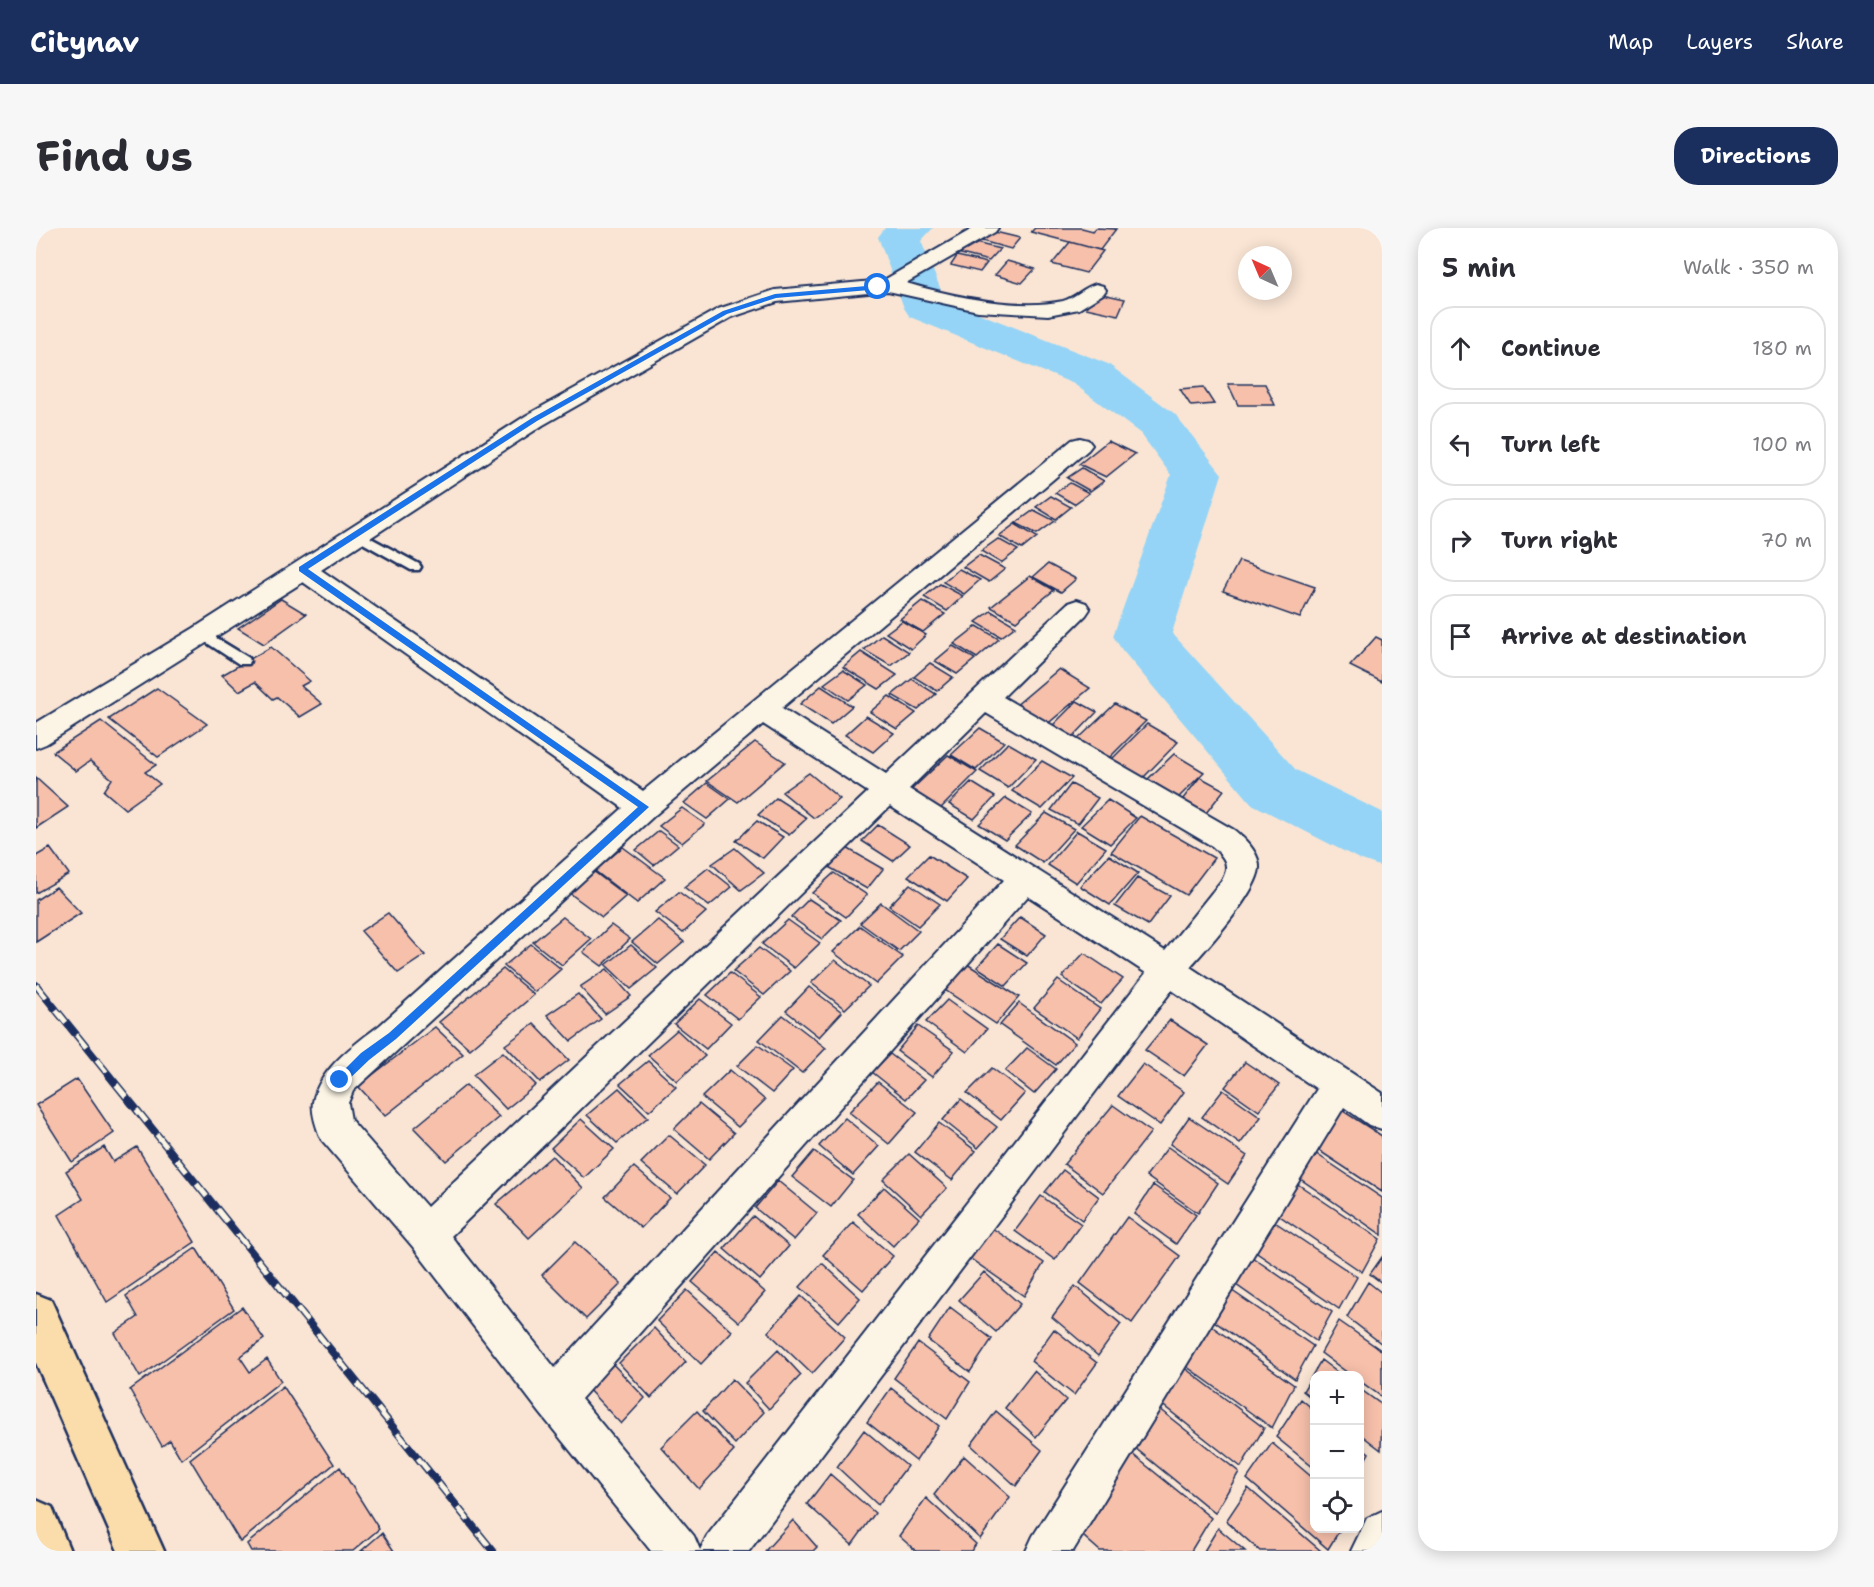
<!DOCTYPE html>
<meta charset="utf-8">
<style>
body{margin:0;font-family:"Shantell Sans",sans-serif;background:#f7f7f7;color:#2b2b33}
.controls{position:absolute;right:18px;bottom:18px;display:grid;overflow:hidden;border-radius:12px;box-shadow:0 3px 15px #0003}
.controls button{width:54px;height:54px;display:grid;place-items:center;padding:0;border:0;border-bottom:2px solid #e1e1e2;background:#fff;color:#2b2b33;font:30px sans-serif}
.compass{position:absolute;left:1202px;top:18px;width:54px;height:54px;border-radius:50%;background:#fff;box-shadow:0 3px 15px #0003;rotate:316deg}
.stop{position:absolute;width:18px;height:18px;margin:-14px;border:4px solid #1a73e8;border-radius:50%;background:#fff}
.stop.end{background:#1a73e8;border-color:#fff;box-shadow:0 2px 6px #0008}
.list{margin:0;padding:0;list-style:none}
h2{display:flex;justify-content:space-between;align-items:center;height:78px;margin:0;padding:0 24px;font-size:26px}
h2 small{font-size:20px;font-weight:400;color:#7c7c81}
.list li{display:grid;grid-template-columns:39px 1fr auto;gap:18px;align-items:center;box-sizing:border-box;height:84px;margin:0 12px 12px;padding:0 12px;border:2px solid #e1e1e2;border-radius:24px}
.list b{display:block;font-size:22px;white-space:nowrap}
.list em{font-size:20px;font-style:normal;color:#7c7c81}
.icon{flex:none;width:33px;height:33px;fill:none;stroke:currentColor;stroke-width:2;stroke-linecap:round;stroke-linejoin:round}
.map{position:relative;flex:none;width:1346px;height:1323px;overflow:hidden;border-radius:24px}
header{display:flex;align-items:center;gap:36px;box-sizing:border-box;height:84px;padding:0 30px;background:#1b2f5e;color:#fff}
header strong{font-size:28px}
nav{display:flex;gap:33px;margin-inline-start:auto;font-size:21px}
.intro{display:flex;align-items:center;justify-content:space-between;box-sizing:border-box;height:144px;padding:0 36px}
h1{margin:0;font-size:42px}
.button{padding:15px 27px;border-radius:24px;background:#1b2f5e;color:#fff;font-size:21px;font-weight:700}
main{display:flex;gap:36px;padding:0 36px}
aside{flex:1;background:#fff;border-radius:24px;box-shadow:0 3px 15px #0003}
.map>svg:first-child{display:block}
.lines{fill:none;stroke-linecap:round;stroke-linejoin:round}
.river{fill:#95d4f6;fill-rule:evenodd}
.building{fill:#f7c0ab;stroke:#1b2f5e;stroke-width:1.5}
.service-casing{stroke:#1b2f5e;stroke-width:5}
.minor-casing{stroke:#1b2f5e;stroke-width:4}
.trunk-casing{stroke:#1b2f5e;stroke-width:5}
.service{fill:#fcf5e5;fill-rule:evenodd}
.minor{fill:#fcf5e5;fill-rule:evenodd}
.trunk{fill:#faddab;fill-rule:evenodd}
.rail-casing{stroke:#1b2f5e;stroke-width:8}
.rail{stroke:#fcf5e5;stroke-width:5;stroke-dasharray:16;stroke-linecap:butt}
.route{fill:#1a73e8}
</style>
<header>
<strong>Citynav</strong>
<nav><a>Map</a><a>Layers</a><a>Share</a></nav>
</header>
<div class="intro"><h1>Find us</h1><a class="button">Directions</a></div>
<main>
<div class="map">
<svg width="1346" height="1323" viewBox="0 0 1346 1323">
<rect width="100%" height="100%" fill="#fae5d4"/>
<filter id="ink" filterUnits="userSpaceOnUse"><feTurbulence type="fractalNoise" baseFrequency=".0167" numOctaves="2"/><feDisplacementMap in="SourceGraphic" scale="12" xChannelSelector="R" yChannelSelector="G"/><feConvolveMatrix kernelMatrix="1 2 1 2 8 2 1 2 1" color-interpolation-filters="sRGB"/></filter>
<g filter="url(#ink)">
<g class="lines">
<path class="river" d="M 849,0 L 897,0 L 885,13 L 909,72 L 1072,136 L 1139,186 L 1186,246 L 1136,405 L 1260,542 L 1346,584 L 1346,639 L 1323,631 L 1216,576 L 1086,422 L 1077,408 L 1135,247 L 1105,206 L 1038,156 L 874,89 L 868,80 L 842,9 Z"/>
</g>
<path class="building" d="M 999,0 L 1046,0 L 1057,3 L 1060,0 L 1080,1 L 1064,22 L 995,4 Z
M 955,3 L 984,10 L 975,21 L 946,13 Z
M 931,13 L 964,21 L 953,33 L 921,25 Z
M 1034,14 L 1067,23 L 1050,45 L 1016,36 Z
M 921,28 L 951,35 L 944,44 L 915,37 Z
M 971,33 L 999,41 L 986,55 L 959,47 Z
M 1057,64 L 1089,71 L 1082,87 L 1050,80 Z
M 1192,156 L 1229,156 L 1239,177 L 1202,177 Z
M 1167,159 L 1178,176 L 1155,178 L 1144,161 Z
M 1072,213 L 1099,226 L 1070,249 L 1043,236 Z
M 1046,240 L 1068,253 L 1054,263 L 1031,250 Z
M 1034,255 L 1053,265 L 1038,276 L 1019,265 Z
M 1015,268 L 1035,279 L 1020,291 L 1000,279 Z
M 998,282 L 1019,293 L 1001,306 L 980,295 Z
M 979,296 L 1001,309 L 986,321 L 963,308 Z
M 962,311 L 982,322 L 965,335 L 945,323 Z
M 943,327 L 969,341 L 953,354 L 927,339 Z
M 1203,333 L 1279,359 L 1264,390 L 1187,363 Z
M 1012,336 L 1040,351 L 1025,364 L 997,349 Z
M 923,341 L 944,352 L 928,366 L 907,354 Z
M 994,348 L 1018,362 L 980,393 L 955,379 Z
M 904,356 L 927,368 L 911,383 L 888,369 Z
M 245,371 L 270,386 L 228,416 L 202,400 Z
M 886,373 L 909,386 L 887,404 L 864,391 Z
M 955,383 L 980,398 L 965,409 L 940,394 Z
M 866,393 L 890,407 L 875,421 L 850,405 Z
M 941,398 L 963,411 L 941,430 L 918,416 Z
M 846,407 L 873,424 L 855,438 L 828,422 Z
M 1340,409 L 1346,412 L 1346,454 L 1314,438 Z
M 917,418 L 939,431 L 921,446 L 899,433 Z
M 235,419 L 274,453 L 265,458 L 286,476 L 264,489 L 241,469 L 237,471 L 219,454 L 203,463 L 186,447 Z
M 825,424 L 861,447 L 843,461 L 807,439 Z
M 894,435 L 917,449 L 901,463 L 878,449 Z
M 1023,441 L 1054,460 L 1009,498 L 978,479 Z
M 807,442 L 831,457 L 812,472 L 788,456 Z
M 876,451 L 900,466 L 882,482 L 856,467 Z
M 785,458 L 816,478 L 795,496 L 764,476 Z
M 121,460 L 171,496 L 122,529 L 73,491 Z
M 853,468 L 880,485 L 861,501 L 834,484 Z
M 1041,473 L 1061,484 L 1037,509 L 1017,497 Z
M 1079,476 L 1110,493 L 1073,530 L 1041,512 Z
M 830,488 L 858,505 L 837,524 L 809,507 Z
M 65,493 L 120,537 L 109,544 L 124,556 L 89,581 L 68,563 L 76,551 L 54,533 L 40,543 L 17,524 Z
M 1111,496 L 1142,514 L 1106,551 L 1074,533 Z
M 944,500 L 968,514 L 940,542 L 915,527 Z
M 719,514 L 749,534 L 702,574 L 671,553 Z
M 972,515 L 1000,531 L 972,560 L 944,543 Z
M 1138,526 L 1168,544 L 1142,570 L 1112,551 Z
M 912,527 L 941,544 L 901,584 L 871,566 Z
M 1006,533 L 1036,550 L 1006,581 L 976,563 Z
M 773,545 L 804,571 L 778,590 L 746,564 Z
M 1164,549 L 1188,562 L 1170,585 L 1146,572 Z
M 0,550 L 32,579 L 0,600 Z
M 935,554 L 959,569 L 938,591 L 913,576 Z
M 671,555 L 694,571 L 671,591 L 648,575 Z
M 1035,556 L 1062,570 L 1042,596 L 1015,582 Z
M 740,570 L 771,590 L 753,607 L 722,587 Z
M 970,570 L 996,586 L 969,612 L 943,596 Z
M 1072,572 L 1100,590 L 1074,616 L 1045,598 Z
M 646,580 L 669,596 L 646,615 L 623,598 Z
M 1010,585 L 1038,601 L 1007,635 L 979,617 Z
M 1104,588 L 1178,630 L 1150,667 L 1075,624 Z
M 721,593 L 747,609 L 727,630 L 700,613 Z
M 842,597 L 874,617 L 857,633 L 826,613 Z
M 623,603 L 642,617 L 618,637 L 600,622 Z
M 1041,603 L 1070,620 L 1040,655 L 1012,637 Z
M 587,619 L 629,650 L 601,675 L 559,643 Z
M 809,619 L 847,641 L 831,661 L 791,638 Z
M 14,620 L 33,646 L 0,665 L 0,628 Z
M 699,620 L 728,645 L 705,662 L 676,636 Z
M 893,627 L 931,651 L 911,673 L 872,648 Z
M 1073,627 L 1102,645 L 1074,677 L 1044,658 Z
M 672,640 L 696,659 L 673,678 L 648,659 Z
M 557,643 L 590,668 L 566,689 L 532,664 Z
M 798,645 L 831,667 L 810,689 L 776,665 Z
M 1101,650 L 1134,668 L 1112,697 L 1079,678 Z
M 874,656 L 904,676 L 882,698 L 853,678 Z
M 20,659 L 45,685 L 0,714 L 0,672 Z
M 643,664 L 670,684 L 647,705 L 619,684 Z
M 773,671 L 805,692 L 786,711 L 755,689 Z
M 845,675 L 883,703 L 863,723 L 824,695 Z
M 352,685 L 389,727 L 362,745 L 325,703 Z
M 527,689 L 555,711 L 526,737 L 497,714 Z
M 984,689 L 1010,706 L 991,728 L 964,711 Z
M 622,692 L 648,714 L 622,736 L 596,714 Z
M 752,692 L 784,715 L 758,740 L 726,716 Z
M 575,697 L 594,711 L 566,738 L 547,724 Z
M 824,698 L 867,729 L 840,756 L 797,724 Z
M 495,716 L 525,741 L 499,764 L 468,738 Z
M 962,716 L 991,735 L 970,758 L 941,739 Z
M 595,717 L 621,740 L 595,761 L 570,737 Z
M 723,720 L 754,743 L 728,767 L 697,743 Z
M 1048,725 L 1087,751 L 1065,776 L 1026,749 Z
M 799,732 L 833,758 L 809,781 L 775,755 Z
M 931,736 L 983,769 L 960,796 L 909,762 Z
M 467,741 L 498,767 L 434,821 L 403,794 Z
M 571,741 L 595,768 L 569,786 L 544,759 Z
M 694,745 L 725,769 L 702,791 L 671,767 Z
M 1022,752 L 1064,781 L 1041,810 L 998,780 Z
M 773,759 L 806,784 L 783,809 L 750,783 Z
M 542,766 L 565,791 L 535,813 L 511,787 Z
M 664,771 L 695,795 L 670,821 L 638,796 Z
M 911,772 L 951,801 L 931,824 L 890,794 Z
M 983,775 L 1039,815 L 1020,837 L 964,797 Z
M 747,787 L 790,820 L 766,845 L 723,812 Z
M 1134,792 L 1172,817 L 1148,848 L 1109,822 Z
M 498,796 L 533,832 L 504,854 L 469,817 Z
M 882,798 L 918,823 L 896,849 L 861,823 Z
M 399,799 L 427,826 L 349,888 L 322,858 Z
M 641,802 L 669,828 L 641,853 L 612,827 Z
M 722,817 L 757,842 L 736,865 L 701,838 Z
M 991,820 L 1020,841 L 998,866 L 969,843 Z
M 467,824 L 500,857 L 470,881 L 437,847 Z
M 854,826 L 888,852 L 870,871 L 836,844 Z
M 612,833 L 640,859 L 613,883 L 584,856 Z
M 1209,834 L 1243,857 L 1223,883 L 1189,859 Z
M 1107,836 L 1148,864 L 1124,897 L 1082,868 Z
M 956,840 L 989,865 L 965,892 L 931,865 Z
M 694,842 L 729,872 L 702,899 L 666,869 Z
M 41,851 L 78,905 L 36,934 L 0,877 Z
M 842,854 L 881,884 L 853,916 L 813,884 Z
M 430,857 L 463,889 L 410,933 L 378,900 Z
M 583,860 L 612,889 L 581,915 L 551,887 Z
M 1187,862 L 1225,889 L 1204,916 L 1166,889 Z
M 925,871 L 961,899 L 942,920 L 907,892 Z
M 663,876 L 698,905 L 673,931 L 638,901 Z
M 1077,877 L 1115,904 L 1067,965 L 1028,936 Z
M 1301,879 L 1346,908 L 1346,964 L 1276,918 Z
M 1153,889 L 1211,928 L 1192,956 L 1134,916 Z
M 809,890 L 843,918 L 817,947 L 783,918 Z
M 545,891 L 578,921 L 548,950 L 515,920 Z
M 903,895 L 940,923 L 916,952 L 879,924 Z
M 633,907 L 669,937 L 641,966 L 605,935 Z
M 68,919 L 77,934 L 101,919 L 159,1014 L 71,1074 L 23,987 L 47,971 L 30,943 Z
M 1132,919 L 1182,955 L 1162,985 L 1110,948 Z
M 778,923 L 817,952 L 795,979 L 756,949 Z
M 1276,923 L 1346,970 L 1346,1007 L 1260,948 Z
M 873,926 L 911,960 L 885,987 L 847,952 Z
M 516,928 L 547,960 L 493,1010 L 460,976 Z
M 598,939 L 634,970 L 605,1000 L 569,969 Z
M 1027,942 L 1063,969 L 1046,992 L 1009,964 Z
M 742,953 L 781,985 L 758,1012 L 719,980 Z
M 1257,953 L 1344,1011 L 1326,1044 L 1238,984 Z
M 1117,957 L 1160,987 L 1140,1016 L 1098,986 Z
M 848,959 L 883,990 L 857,1018 L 822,986 Z
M 1005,968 L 1045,996 L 1019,1032 L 979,1003 Z
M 717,988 L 753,1018 L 724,1052 L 688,1021 Z
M 1091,989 L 1144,1028 L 1096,1095 L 1044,1055 Z
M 1233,990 L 1321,1049 L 1303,1081 L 1215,1021 Z
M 817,994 L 857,1028 L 827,1062 L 787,1027 Z
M 953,998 L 1008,1035 L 988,1068 L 932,1029 Z
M 539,1014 L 585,1056 L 550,1091 L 506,1047 Z
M 160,1020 L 198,1081 L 104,1149 L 79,1105 L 102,1089 L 90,1068 Z
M 682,1024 L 729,1064 L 703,1094 L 656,1054 Z
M 1210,1025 L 1296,1084 L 1280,1113 L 1193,1052 Z
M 1346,1029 L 1346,1055 L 1334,1046 Z
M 786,1035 L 824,1070 L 803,1094 L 764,1059 Z
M 948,1044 L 984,1076 L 960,1104 L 923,1072 Z
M 1332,1054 L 1346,1065 L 1346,1116 L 1311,1089 Z
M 1039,1058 L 1085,1096 L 1062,1128 L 1016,1089 Z
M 1189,1058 L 1277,1118 L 1259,1151 L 1171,1088 Z
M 651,1062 L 696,1103 L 665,1136 L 621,1093 Z
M 765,1068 L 809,1109 L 776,1146 L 732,1104 Z
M 206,1079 L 228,1111 L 204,1129 L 214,1144 L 231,1131 L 245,1153 L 145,1231 L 134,1212 L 126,1218 L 94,1162 Z
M 914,1079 L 956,1111 L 934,1144 L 892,1112 Z
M 1167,1092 L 1258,1157 L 1236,1200 L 1143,1133 Z
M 1303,1093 L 1346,1123 L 1346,1169 L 1324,1153 L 1324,1148 L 1316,1148 L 1285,1125 Z
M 618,1100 L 650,1134 L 615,1170 L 583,1135 Z
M 1018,1101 L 1061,1135 L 1038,1167 L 995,1133 Z
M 882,1115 L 934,1154 L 911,1191 L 858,1150 Z
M 742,1122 L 765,1147 L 733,1181 L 709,1155 Z
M 573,1132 L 609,1170 L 585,1196 L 549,1158 Z
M 1285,1132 L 1306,1148 L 1278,1148 L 1278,1172 L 1267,1163 Z
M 1142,1135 L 1228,1200 L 1205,1239 L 1119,1171 Z
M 998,1143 L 1030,1172 L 1000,1209 L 969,1180 Z
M 696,1151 L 728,1184 L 699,1216 L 667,1183 Z
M 247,1158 L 298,1236 L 204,1314 L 154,1231 Z
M 855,1160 L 903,1198 L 880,1233 L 831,1194 Z
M 1324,1161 L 1346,1177 L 1345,1222 L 1324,1206 Z
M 1265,1171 L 1278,1182 L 1278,1240 L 1240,1209 Z
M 1118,1177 L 1203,1244 L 1179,1285 L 1093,1215 Z
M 661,1183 L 698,1223 L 663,1261 L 625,1219 Z
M 960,1183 L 1006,1222 L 980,1258 L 935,1217 Z
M 828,1202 L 871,1238 L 842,1277 L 801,1239 Z
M 1236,1215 L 1278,1251 L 1278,1300 L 1305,1300 L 1292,1321 L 1211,1251 Z
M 1324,1218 L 1333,1225 L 1324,1241 Z
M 1090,1221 L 1175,1290 L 1155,1323 L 1064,1323 L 1039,1301 Z
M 928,1228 L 974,1269 L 944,1311 L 898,1267 Z
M 304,1239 L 343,1301 L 317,1323 L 215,1323 L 211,1316 Z
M 794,1246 L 839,1285 L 816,1317 L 771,1276 Z
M 1212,1260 L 1285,1323 L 1224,1323 L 1190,1293 Z
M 890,1270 L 940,1316 L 935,1323 L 880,1323 L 863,1308 Z
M 757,1292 L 781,1319 L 777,1323 L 729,1323 Z
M 1182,1300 L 1209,1323 L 1168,1323 Z
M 346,1305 L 358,1323 L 325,1323 Z"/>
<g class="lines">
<defs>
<path id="service" d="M 320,302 L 383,336 L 385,339 L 383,342 L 375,342 L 316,309 L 314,306 Z
M 167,402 L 213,430 L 214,433 L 213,436 L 203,436 L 162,409 L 161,406 L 162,403 Z"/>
<path id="minor" d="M 938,0 L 962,0 L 959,4 L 870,55 C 916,68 980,83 1027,73 C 1039,70 1048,59 1060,56 L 1067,58 L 1070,62 L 1067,66 L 1043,81 L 1012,87 L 942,83 L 852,63 L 741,74 L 696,89 L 507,197 L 285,342 L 607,563 L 1036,212 L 1044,210 L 1052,212 L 1056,217 L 1052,222 L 746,480 L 850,546 L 1032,375 L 1041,372 L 1050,375 L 1054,381 L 1050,387 L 967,469 L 1198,602 C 1208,610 1224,625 1223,640 C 1221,665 1172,719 1154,739 L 1346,865 L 1346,901 L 1333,897 L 1308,879 L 1037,1323 L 990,1323 L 997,1308 L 1281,861 L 1136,762 L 713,1323 L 615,1323 L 504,1185 L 377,1019 L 285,911 C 281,901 275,885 277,874 C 283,841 319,816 344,797 L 587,580 L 267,354 L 10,516 L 0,520 L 0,495 L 158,400 L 491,187 L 682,81 L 739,62 L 848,52 ZM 950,485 L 1176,618 C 1188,629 1195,636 1186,652 L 1129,723 L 873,561 ZM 727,496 L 832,564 L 391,979 L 315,892 L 312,875 L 317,863 L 619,587 ZM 854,578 L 968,652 L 519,1140 L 415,1008 ZM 992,668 L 1110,745 L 671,1308 L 664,1322 L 658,1308 L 545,1171 Z
M 1346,1283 L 1346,1323 L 1315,1323 L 1331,1290 Z"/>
<path id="trunk" d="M 0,1066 L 15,1072 L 128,1323 L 82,1323 L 0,1135 Z
M 0,1272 L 16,1279 L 34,1323 L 0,1323 Z"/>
</defs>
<use href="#service" class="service-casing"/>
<use href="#minor" class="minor-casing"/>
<use href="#trunk" class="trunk-casing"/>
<use href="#service" class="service"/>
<use href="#minor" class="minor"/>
<use href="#trunk" class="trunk"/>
<defs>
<path id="rail" d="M 0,757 L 457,1323"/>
</defs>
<use href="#rail" class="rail-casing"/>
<use href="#rail" class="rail"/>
</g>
</g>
<path class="route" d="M 842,57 L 845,61 L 740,70 L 691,86 L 501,193 L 272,341 L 613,579 L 360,811 L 333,832 L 308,856 L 301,856 L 301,849 L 325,825 L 353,805 L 602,579 L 263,343 L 263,339 L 496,190 L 687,83 L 739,66 Z"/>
</svg>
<div class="controls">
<button>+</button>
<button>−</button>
<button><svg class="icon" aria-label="locate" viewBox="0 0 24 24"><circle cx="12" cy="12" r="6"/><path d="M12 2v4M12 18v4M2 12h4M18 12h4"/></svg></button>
</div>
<svg class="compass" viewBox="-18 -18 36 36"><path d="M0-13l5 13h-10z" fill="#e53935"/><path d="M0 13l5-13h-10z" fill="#7c7c81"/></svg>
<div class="stop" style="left:842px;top:59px"></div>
<div class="stop end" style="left:304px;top:852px"></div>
</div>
<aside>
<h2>5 min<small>Walk · 350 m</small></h2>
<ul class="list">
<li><svg class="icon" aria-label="ahead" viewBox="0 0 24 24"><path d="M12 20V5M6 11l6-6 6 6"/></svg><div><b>Continue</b></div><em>180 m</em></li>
<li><svg class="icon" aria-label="left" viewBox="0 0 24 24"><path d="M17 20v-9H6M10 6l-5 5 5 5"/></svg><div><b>Turn left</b></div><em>100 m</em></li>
<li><svg class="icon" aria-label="right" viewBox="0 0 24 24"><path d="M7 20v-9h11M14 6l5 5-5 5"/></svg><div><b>Turn right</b></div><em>70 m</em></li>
<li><svg class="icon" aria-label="arrive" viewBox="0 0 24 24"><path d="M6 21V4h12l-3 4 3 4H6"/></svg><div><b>Arrive at destination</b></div></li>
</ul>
</aside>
</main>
